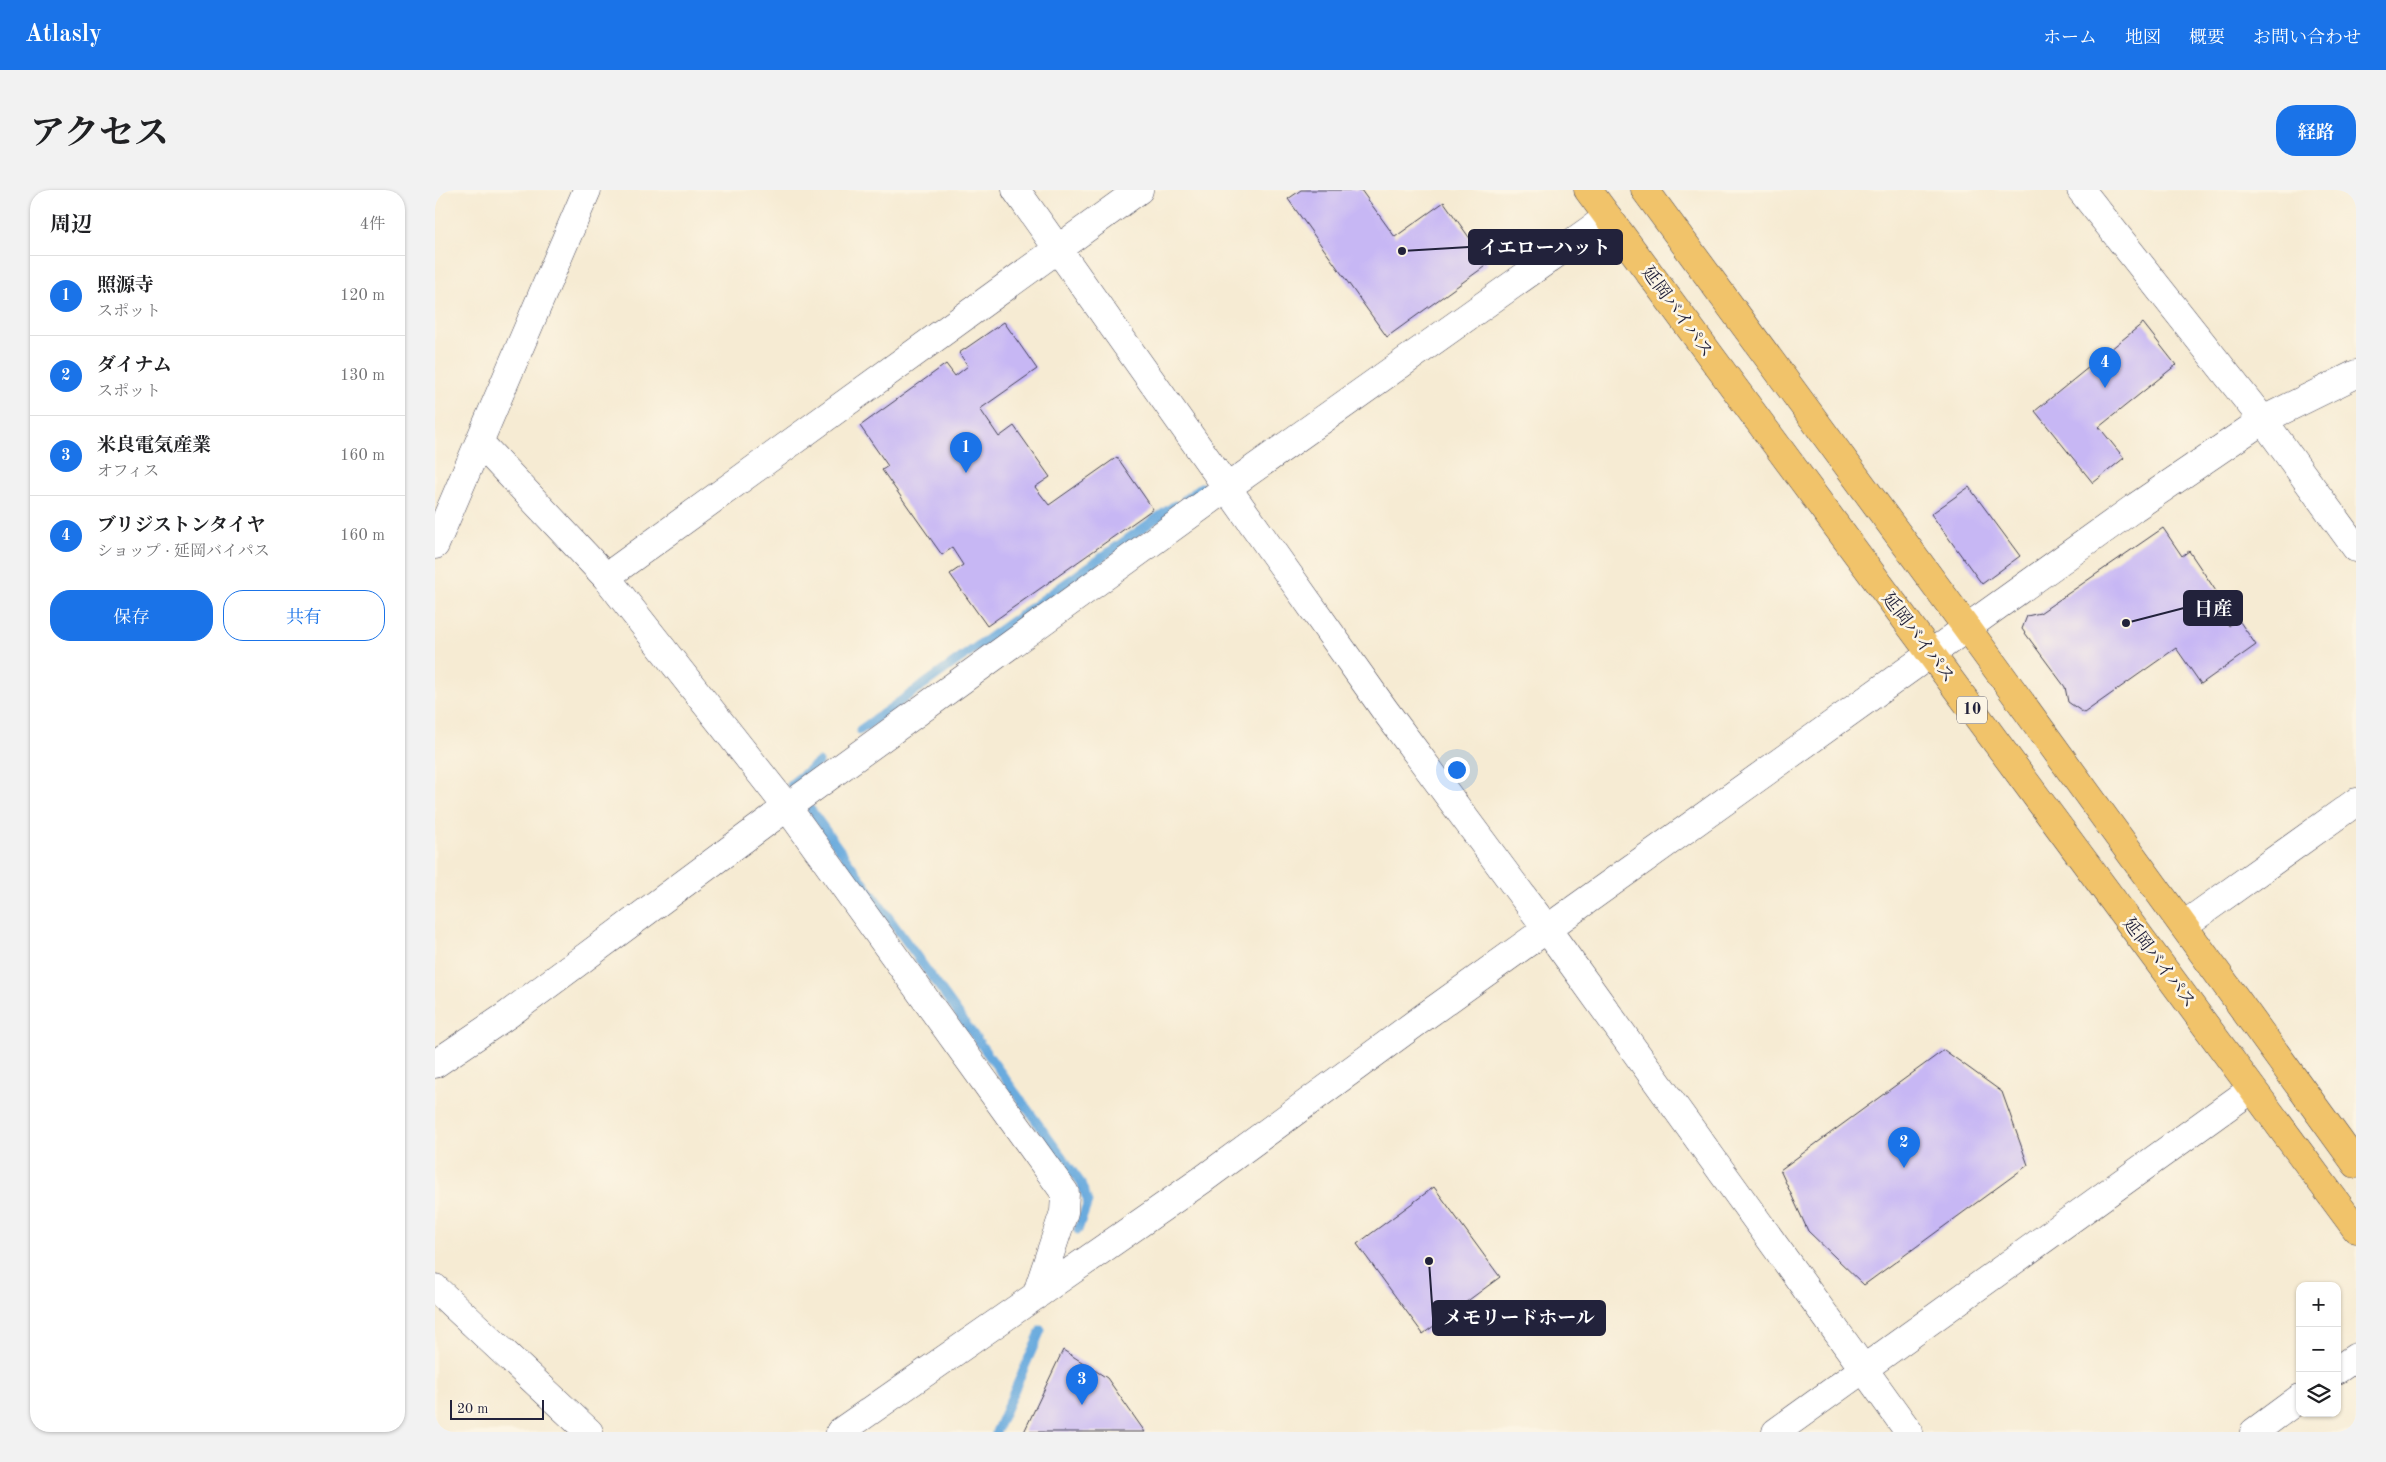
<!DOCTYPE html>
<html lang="ja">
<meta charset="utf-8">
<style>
body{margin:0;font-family:"Old Standard TT","Noto Serif JP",serif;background:#f2f2f2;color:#202124}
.controls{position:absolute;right:15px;bottom:15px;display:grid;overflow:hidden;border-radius:10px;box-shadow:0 1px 4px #0004}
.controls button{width:45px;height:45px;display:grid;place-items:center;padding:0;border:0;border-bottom:1px solid #e0e0e0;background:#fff;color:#202124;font:25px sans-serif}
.scale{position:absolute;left:15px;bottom:12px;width:94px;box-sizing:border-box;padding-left:5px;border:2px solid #22223b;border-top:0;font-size:14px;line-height:18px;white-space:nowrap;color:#22223b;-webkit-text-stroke:4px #fcf5e5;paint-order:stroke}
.you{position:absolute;left:1021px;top:579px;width:18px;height:18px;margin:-12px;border:4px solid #fff;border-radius:50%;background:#1a73e8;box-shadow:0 0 0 8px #1a73e833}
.badge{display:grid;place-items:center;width:32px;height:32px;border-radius:50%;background:#1a73e8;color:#fff;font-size:16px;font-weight:700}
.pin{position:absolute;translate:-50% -41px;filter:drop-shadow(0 1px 2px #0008)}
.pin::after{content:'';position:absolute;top:26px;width:18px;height:15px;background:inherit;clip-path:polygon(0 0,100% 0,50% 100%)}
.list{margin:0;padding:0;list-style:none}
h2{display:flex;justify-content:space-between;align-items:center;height:65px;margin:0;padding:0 20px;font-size:21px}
h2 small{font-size:16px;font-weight:400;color:#757577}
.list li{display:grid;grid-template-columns:32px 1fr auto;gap:15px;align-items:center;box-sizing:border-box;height:80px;padding:0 20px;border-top:1px solid #e0e0e0}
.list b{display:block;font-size:19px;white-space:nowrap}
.list p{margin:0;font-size:16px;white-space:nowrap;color:#757577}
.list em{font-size:16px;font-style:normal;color:#757577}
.actions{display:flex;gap:10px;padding:15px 20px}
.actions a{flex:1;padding:11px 0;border:1px solid #1a73e8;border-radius:20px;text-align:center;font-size:18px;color:#1a73e8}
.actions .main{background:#1a73e8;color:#fff}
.icon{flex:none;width:28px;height:28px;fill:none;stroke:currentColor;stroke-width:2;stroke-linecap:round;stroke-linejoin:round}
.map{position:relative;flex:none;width:1921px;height:1242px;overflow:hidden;border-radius:20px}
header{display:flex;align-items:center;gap:30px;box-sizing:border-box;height:70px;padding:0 25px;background:#1a73e8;color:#fff}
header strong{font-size:24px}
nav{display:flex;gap:28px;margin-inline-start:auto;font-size:18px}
.intro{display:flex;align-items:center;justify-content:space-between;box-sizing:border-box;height:120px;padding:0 30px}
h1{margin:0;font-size:35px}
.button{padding:12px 22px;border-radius:20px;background:#1a73e8;color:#fff;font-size:18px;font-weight:700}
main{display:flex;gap:30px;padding:0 30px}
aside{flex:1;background:#fff;border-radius:20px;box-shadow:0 1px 4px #0004}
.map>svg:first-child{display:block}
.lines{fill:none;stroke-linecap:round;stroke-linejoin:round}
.stream{stroke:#6babde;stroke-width:9}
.building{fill:#c7b7f4}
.minor-casing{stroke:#424052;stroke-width:29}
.trunk-casing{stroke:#424052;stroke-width:29}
.minor{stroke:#fff;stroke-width:28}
.trunk{stroke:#f1c36a;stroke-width:28}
.labels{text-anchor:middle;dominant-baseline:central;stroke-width:5;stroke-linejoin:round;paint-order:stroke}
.shield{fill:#fcf5e5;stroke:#63616e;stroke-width:1}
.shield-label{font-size:16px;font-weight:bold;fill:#22223b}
.street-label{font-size:18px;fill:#22223b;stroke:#fcf5e5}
.leader{fill:none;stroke:#22223b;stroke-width:2}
.callout-dot{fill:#22223b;stroke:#fcf5e5;stroke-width:2}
.callout{fill:#22223b;stroke:#22223b;stroke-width:2}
.callout-label{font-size:19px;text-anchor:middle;font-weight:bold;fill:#fff}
</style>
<header>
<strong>Atlasly</strong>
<nav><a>ホーム</a><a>地図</a><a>概要</a><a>お問い合わせ</a></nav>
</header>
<div class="intro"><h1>アクセス</h1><a class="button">経路</a></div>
<main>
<aside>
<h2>周辺<small>4件</small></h2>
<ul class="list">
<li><span class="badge">1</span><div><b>照源寺</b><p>スポット</p></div><em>120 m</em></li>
<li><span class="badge">2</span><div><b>ダイナム</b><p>スポット</p></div><em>130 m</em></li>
<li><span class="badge">3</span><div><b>米良電気産業</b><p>オフィス</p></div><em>160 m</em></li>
<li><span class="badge">4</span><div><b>ブリジストンタイヤ</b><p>ショップ · 延岡バイパス</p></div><em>160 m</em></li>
</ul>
<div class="actions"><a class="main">保存</a><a>共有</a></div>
</aside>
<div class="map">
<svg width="1921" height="1242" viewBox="0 0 1921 1242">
<rect width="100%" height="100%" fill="#fcf5e5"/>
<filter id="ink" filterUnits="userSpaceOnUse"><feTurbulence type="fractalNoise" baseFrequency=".02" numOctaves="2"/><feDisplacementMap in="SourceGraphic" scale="10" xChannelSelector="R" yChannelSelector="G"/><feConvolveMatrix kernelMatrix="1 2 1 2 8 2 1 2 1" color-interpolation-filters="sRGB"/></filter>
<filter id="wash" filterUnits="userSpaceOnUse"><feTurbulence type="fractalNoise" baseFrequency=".0096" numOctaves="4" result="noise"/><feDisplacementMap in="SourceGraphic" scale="20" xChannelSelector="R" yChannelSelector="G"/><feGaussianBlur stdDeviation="1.12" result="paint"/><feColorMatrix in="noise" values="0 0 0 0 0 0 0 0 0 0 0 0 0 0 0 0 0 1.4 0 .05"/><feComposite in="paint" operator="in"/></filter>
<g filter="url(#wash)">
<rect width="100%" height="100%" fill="#f6ebd3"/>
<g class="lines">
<path class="stream" d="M 750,309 L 766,297
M 425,540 L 740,315
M 356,594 L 384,572
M 376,620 L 646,993 L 653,1012 L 643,1040
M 561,1242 L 606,1140"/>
</g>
<g id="blocks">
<path class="building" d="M 866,0 L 926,0 L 960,47 L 1009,12 L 1053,74 L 952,147 L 853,9 Z
M 569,132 L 602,179 L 545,219 L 564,247 L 579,236 L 615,287 L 600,297 L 614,315 L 682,267 L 718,319 L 552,436 L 515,384 L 528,375 L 517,358 L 507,365 L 447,280 L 453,276 L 425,236 L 511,174 L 520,186 L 533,176 L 524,163 Z
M 1708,133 L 1741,175 L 1664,237 L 1689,268 L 1658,293 L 1600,221 Z
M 1534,297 L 1585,366 L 1547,394 L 1496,324 Z
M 1728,338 L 1747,366 L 1754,361 L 1785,407 L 1778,412 L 1794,436 L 1803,429 L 1821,455 L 1766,494 L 1741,458 L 1649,523 L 1633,512 L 1630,497 L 1587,439 L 1592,426 L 1605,423 Z
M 1509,860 L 1567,902 L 1593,975 L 1429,1095 L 1373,1041 L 1345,980 Z
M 999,997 L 1065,1087 L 988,1144 L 922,1054 Z
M 628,1160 L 672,1188 L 710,1242 L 589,1242 Z"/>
</g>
</g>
<g filter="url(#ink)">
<use href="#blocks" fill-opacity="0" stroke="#424052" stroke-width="1"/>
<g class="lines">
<defs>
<path id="minor" d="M 581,0 L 949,519 L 1112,739 L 1474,1242
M 1646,0 L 1828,230 L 1921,358
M 45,253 L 171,387 L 352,617 L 630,1003 L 629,1022 L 601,1106
M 0,355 L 152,0
M 171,387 L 704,0
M 1749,735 L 1921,612
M 0,874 L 71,826 L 352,617 L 793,297 L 1173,27
M 0,1098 L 154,1242
M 1902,1180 L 1921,1167
M 405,1242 L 767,990 L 989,827 L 1699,318 L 1828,230 L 1921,184
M 1341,1242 L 1817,899
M 1819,1242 L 1865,1208"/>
<path id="trunk" d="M 1153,0 L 1921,1039
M 1210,0 L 1532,438 L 1921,974"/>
</defs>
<use href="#minor" class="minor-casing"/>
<use href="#trunk" class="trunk-casing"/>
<use href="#minor" class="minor"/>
<use href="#trunk" class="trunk"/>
</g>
</g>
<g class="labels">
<rect class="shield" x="1522" y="506.5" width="30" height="27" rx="4"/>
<g class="shield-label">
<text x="1537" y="520">10</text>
</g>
<g class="street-label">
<text transform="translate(1242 122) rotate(54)">延岡バイパス</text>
<text transform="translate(1483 448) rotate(53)">延岡バイパス</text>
<text transform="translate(1724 773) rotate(53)">延岡バイパス</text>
</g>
</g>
<path class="leader" d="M967 61L1034 57M1691 433L1749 418M994 1071L998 1128"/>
<g class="callout-dot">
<circle cx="967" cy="61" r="5"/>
<circle cx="1691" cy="433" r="5"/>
<circle cx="994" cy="1071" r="5"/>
</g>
<g class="callout">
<rect x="1034" y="40" width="153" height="34" rx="5"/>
<rect x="1749" y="401" width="58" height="34" rx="5"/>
<rect x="998" y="1111" width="172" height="34" rx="5"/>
</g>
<g class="callout-label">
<text x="1110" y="64">イエローハット</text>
<text x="1778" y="425">日産</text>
<text x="1084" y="1134">メモリードホール</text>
</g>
</svg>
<div class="controls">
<button>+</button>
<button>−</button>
<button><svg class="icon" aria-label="layers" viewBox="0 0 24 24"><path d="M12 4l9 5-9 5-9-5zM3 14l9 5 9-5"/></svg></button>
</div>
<div class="scale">20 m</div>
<div class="you"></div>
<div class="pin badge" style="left:531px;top:283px">1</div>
<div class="pin badge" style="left:1469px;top:978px">2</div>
<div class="pin badge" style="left:647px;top:1215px">3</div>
<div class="pin badge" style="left:1670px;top:198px">4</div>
</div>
</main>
